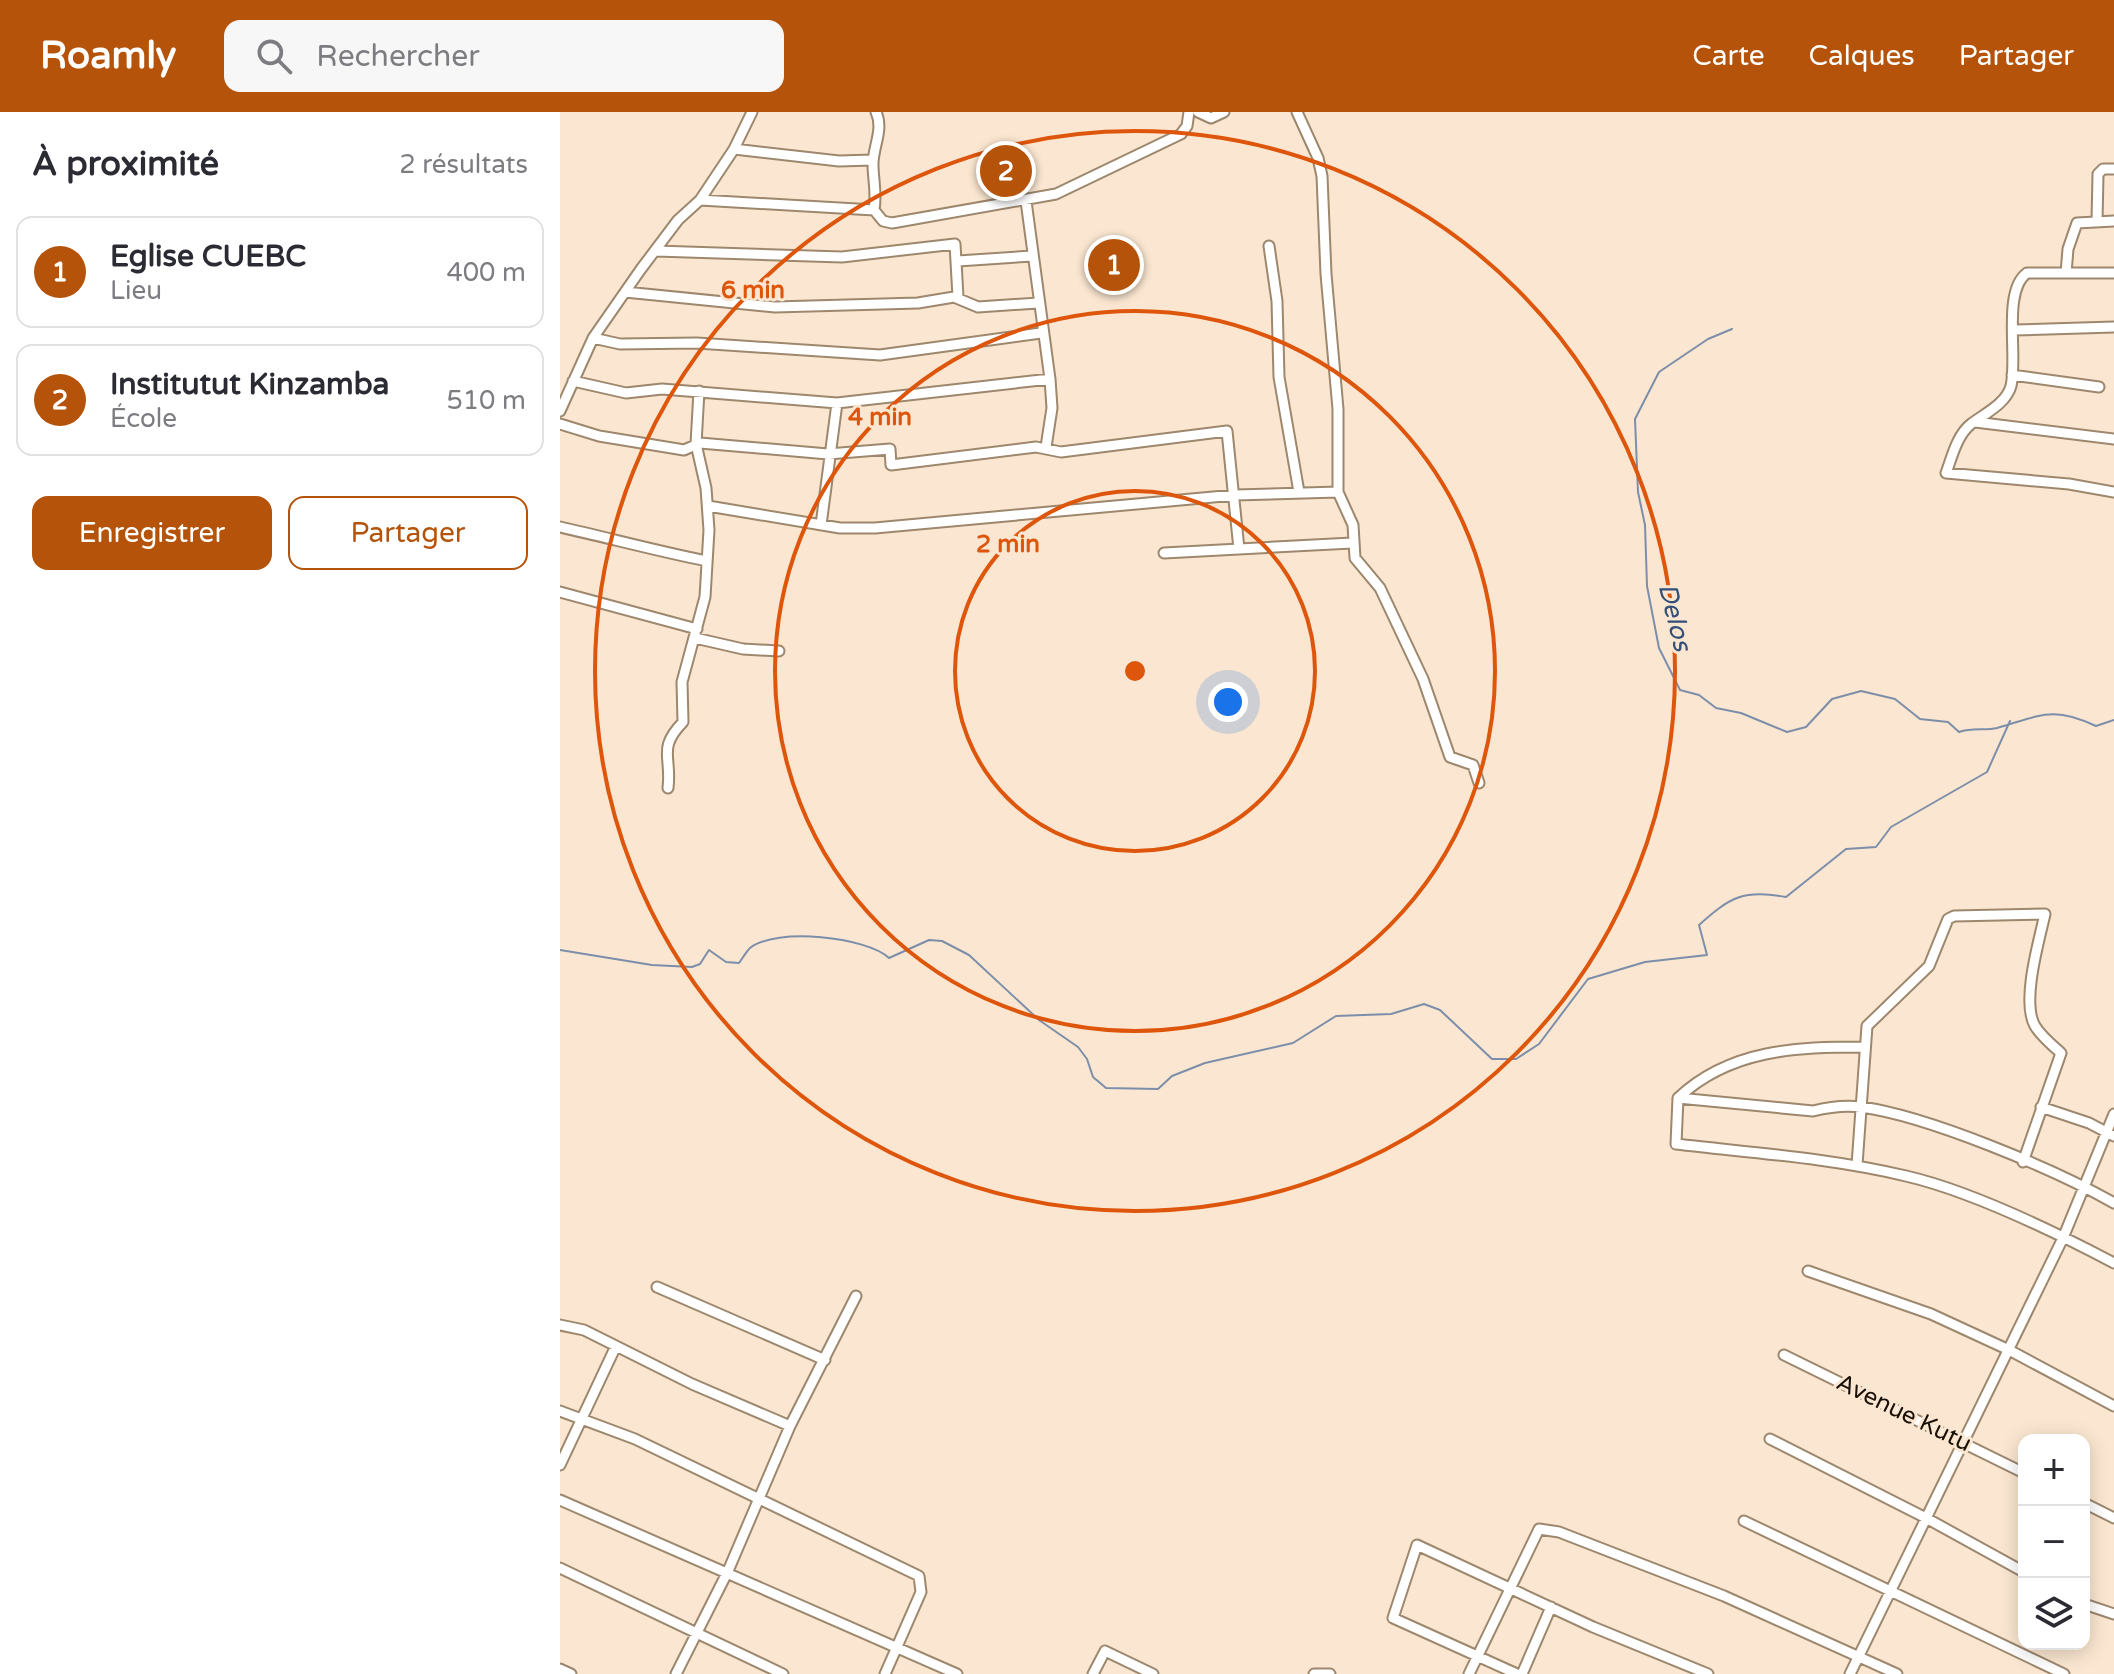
<!DOCTYPE html>
<html lang="fr">
<meta charset="utf-8">
<style>
body{margin:0;font-family:"Varela Round",sans-serif;background:#f7f7f7;color:#2b2b33}
.controls{position:absolute;right:24px;bottom:24px;display:grid;overflow:hidden;border-radius:16px;box-shadow:0 4px 20px #0003}
.controls button{width:72px;height:72px;display:grid;place-items:center;padding:0;border:0;border-bottom:2px solid #e1e1e2;background:#fff;color:#2b2b33;font:40px sans-serif}
.you{position:absolute;left:668px;top:590px;width:28px;height:28px;margin:-20px;border:6px solid #fff;border-radius:50%;background:#1a73e8;box-shadow:0 0 0 12px #1a73e833}
.badge{display:grid;place-items:center;width:52px;height:52px;border-radius:50%;background:#b45309;color:#fff;font-size:26px;font-weight:700}
.pin{position:absolute;translate:-50% -50%;border:4px solid #fff;box-shadow:0 2px 8px #0006}
.list{margin:0;padding:0;list-style:none}
h2{display:flex;justify-content:space-between;align-items:center;height:104px;margin:0;padding:0 32px;font-size:34px}
h2 small{font-size:26px;font-weight:400;color:#7c7c81}
.list li{display:grid;grid-template-columns:52px 1fr auto;gap:24px;align-items:center;box-sizing:border-box;height:112px;margin:0 16px 16px;padding:0 16px;border:2px solid #e1e1e2;border-radius:16px}
.list b{display:block;font-size:30px;white-space:nowrap}
.list p{margin:0;font-size:26px;white-space:nowrap;color:#7c7c81}
.list em{font-size:26px;font-style:normal;color:#7c7c81}
.actions{display:flex;gap:16px;padding:24px 32px}
.actions a{flex:1;padding:18px 0;border:2px solid #b45309;border-radius:16px;text-align:center;font-size:28px;color:#b45309}
.actions .main{background:#b45309;color:#fff}
.icon{flex:none;width:44px;height:44px;fill:none;stroke:currentColor;stroke-width:2;stroke-linecap:round;stroke-linejoin:round}
.map{position:relative;flex:none;width:1554px;height:1562px;overflow:hidden}
header{display:flex;align-items:center;gap:48px;box-sizing:border-box;height:112px;padding:0 40px;background:#b45309;color:#fff}
header strong{font-size:38px}
nav{display:flex;gap:44px;margin-inline-start:auto;font-size:28px}
.search{width:560px;height:72px;background:#f7f7f7;display:flex;align-items:center;gap:20px;box-sizing:border-box;padding:0 28px;border-radius:16px;color:#7c7c81;font-size:30px}
main{display:flex}
aside{flex:1;background:#fff}
.map>svg:first-child{display:block}
.lines{fill:none;stroke-linecap:round;stroke-linejoin:round}
.stream{stroke:#7c8ea9;stroke-width:2}
.minor-casing{stroke:#9d876d;stroke-width:13}
.minor{stroke:#fff;stroke-width:9}
.ring{fill:none;stroke:#de550c;stroke-width:4}
.labels{text-anchor:middle;dominant-baseline:central;stroke-width:6;stroke-linejoin:round;paint-order:stroke}
.street-label{font-size:24px;fill:#191107;stroke:#fbe7d1}
.water-label{font-size:26px;font-style:italic;fill:#344f78;stroke:#fbe7d1}
.centre{fill:#de550c;stroke:#fbe7d1;stroke-width:4}
.ring-label{font-size:24px;text-anchor:middle;font-weight:bold;fill:#de550c;stroke:#fbe7d1;stroke-width:6;stroke-linejoin:round;paint-order:stroke}
</style>
<header>
<strong>Roamly</strong>
<div class="search"><svg class="icon" aria-label="search" viewBox="0 0 24 24"><circle cx="10" cy="10" r="6"/><path d="M15 15l6 6"/></svg>Rechercher</div>
<nav><a>Carte</a><a>Calques</a><a>Partager</a></nav>
</header>
<main>
<aside>
<h2>À proximité<small>2 résultats</small></h2>
<ul class="list">
<li><span class="badge">1</span><div><b>Eglise CUEBC</b><p>Lieu</p></div><em>400 m</em></li>
<li><span class="badge">2</span><div><b>Institutut Kinzamba</b><p>École</p></div><em>510 m</em></li>
</ul>
<div class="actions"><a class="main">Enregistrer</a><a>Partager</a></div>
</aside>
<div class="map">
<svg width="1554" height="1562" viewBox="0 0 1554 1562">
<rect width="100%" height="100%" fill="#fbe7d1"/>
<g class="lines">
<path class="stream" d="M 1172,217 L 1148,227 L 1099,260 L 1075,307 L 1078,380 L 1085,413 L 1087,474 L 1099,536 L 1120,578 L 1139,583 L 1156,596 L 1181,601 L 1227,620 L 1246,615 L 1272,587 L 1301,579 L 1335,587 L 1360,607 L 1388,610 L 1399,620 C 1413,615 1425,619 1437,616 C 1480,604 1492,593 1536,614 L 1554,608
M 0,838 L 92,853 L 132,855 L 140,852 L 149,838 L 166,850 L 179,851 C 182,847 186,840 190,836 C 216,815 307,825 329,846 L 369,828 L 382,829 L 409,843 L 479,908 L 518,935 L 527,947 L 533,965 L 546,976 L 598,977 L 612,964 L 645,951 L 733,931 L 776,904 L 831,902 L 864,892 L 880,898 L 932,947 L 956,947 L 979,932 L 1028,867 L 1085,850 L 1147,843 L 1139,813 C 1170,785 1184,777 1226,785 L 1286,737 L 1316,735 L 1331,715 L 1427,660 L 1450,609"/>
<defs>
<path id="minor" d="M 638,0 L 651,6 L 664,0
M 737,0 L 758,46 L 762,64 L 766,162 L 778,297 L 778,380 L 793,413 L 795,446 L 820,476 L 863,567 L 890,645 L 913,653 L 919,671
M 174,37 L 279,49 L 313,48
M 140,88 L 314,98 L 323,109 L 332,111 L 496,82 L 621,22 L 627,14 L 629,0
M 466,89 L 490,267 L 492,296 L 486,335
M 314,98 C 317,81 313,68 313,52 C 313,35 324,17 316,0
M 1537,110 L 1538,62 L 1543,57 L 1554,57
M 709,134 L 717,189 L 719,265 L 739,380
M 96,139 L 282,145 L 395,132 L 398,185
M 398,149 L 472,144
M 1506,161 L 1508,137 L 1517,111 L 1554,109
M 1554,161 L 1467,161 C 1442,179 1458,244 1451,274 C 1446,292 1424,302 1411,312 C 1397,323 1392,345 1386,361 L 1509,372 L 1554,380
M 65,180 L 215,195 L 358,191 L 394,185 L 418,195 L 478,191
M 1455,218 L 1554,215
M 33,226 L 60,232 L 137,231 L 320,243 L 481,221
M 1452,263 L 1539,275
M 13,269 L 66,281 L 102,277 L 277,291 L 490,267
M 0,299 L 33,226 L 81,157 L 118,108 L 140,88 L 174,37 L 192,0
M 1415,310 L 1554,327
M 0,312 L 39,324 L 124,338 L 140,331 L 268,342 L 330,337 L 331,353 L 476,335 L 501,340 L 667,319 L 679,437
M 148,394 L 280,416 L 315,416 L 675,383 L 778,380
M 261,413 L 277,291
M 0,415 C 49,426 97,439 147,449
M 604,441 L 792,431
M 0,480 L 137,517
M 135,526 L 183,537 L 219,539
M 108,676 C 112,644 97,637 123,610 L 122,570 L 145,485 L 149,418 L 146,376 L 136,332 L 139,279
M 1304,935 C 1237,935 1170,937 1118,986 L 1116,1032 C 1193,1041 1271,1046 1346,1064 C 1411,1079 1495,1120 1554,1151
M 1118,986 L 1253,999 C 1269,995 1284,993 1301,995 C 1368,1004 1494,1057 1554,1091
M 1481,995 L 1529,1011 L 1554,1024
M 1297,1053 L 1307,914 L 1369,854 L 1388,807 L 1394,804 L 1485,802 C 1479,829 1461,890 1475,914 C 1481,924 1492,933 1501,941 L 1463,1050
M 1248,1159 L 1371,1202 L 1449,1238 L 1554,1294
M 97,1175 L 265,1248
M 0,1213 L 24,1218 L 132,1272 L 230,1314
M 1224,1243 L 1464,1361
M 0,1299 L 75,1327 L 359,1464 L 361,1480 L 325,1562
M 1210,1327 L 1366,1406 L 1464,1460
M 0,1353 L 55,1236
M 0,1388 L 397,1562
M 1524,1391 L 1554,1406
M 1184,1409 L 1504,1562
M 0,1456 L 223,1562
M 1524,1492 L 1554,1502
M 0,1557 L 11,1562
M 116,1562 L 168,1459 L 230,1314 L 296,1184
M 533,1562 L 545,1539 L 593,1562
M 754,1562 L 770,1562
M 909,1562 L 979,1417 L 999,1420 L 1164,1484 L 1337,1562
M 957,1562 L 833,1506 L 857,1433 L 1033,1515 L 1148,1562
M 962,1562 L 991,1495
M 1290,1562 L 1503,1126 L 1554,1002"/>
</defs>
<use href="#minor" class="minor-casing"/>
<use href="#minor" class="minor"/>
</g>
<g class="ring">
<circle cx="575" cy="559" r="180"/>
<circle cx="575" cy="559" r="360"/>
<circle cx="575" cy="559" r="540"/>
</g>
<g class="labels">
<g class="street-label">
<text transform="translate(1344 1301) rotate(26)">Avenue Kutu</text>
</g>
<g class="water-label">
<text transform="translate(1115 505) rotate(76)">Delos</text>
</g>
</g>
<circle cx="575" cy="559" r="12" class="centre"/>
<g class="ring-label">
<text x="193" y="186">6 min</text>
<text x="320" y="313">4 min</text>
<text x="448" y="440">2 min</text>
</g>
</svg>
<div class="controls">
<button>+</button>
<button>−</button>
<button><svg class="icon" aria-label="layers" viewBox="0 0 24 24"><path d="M12 4l9 5-9 5-9-5zM3 14l9 5 9-5"/></svg></button>
</div>
<div class="you"></div>
<div class="pin badge" style="left:554px;top:153px">1</div>
<div class="pin badge" style="left:446px;top:59px">2</div>
</div>
</main>
